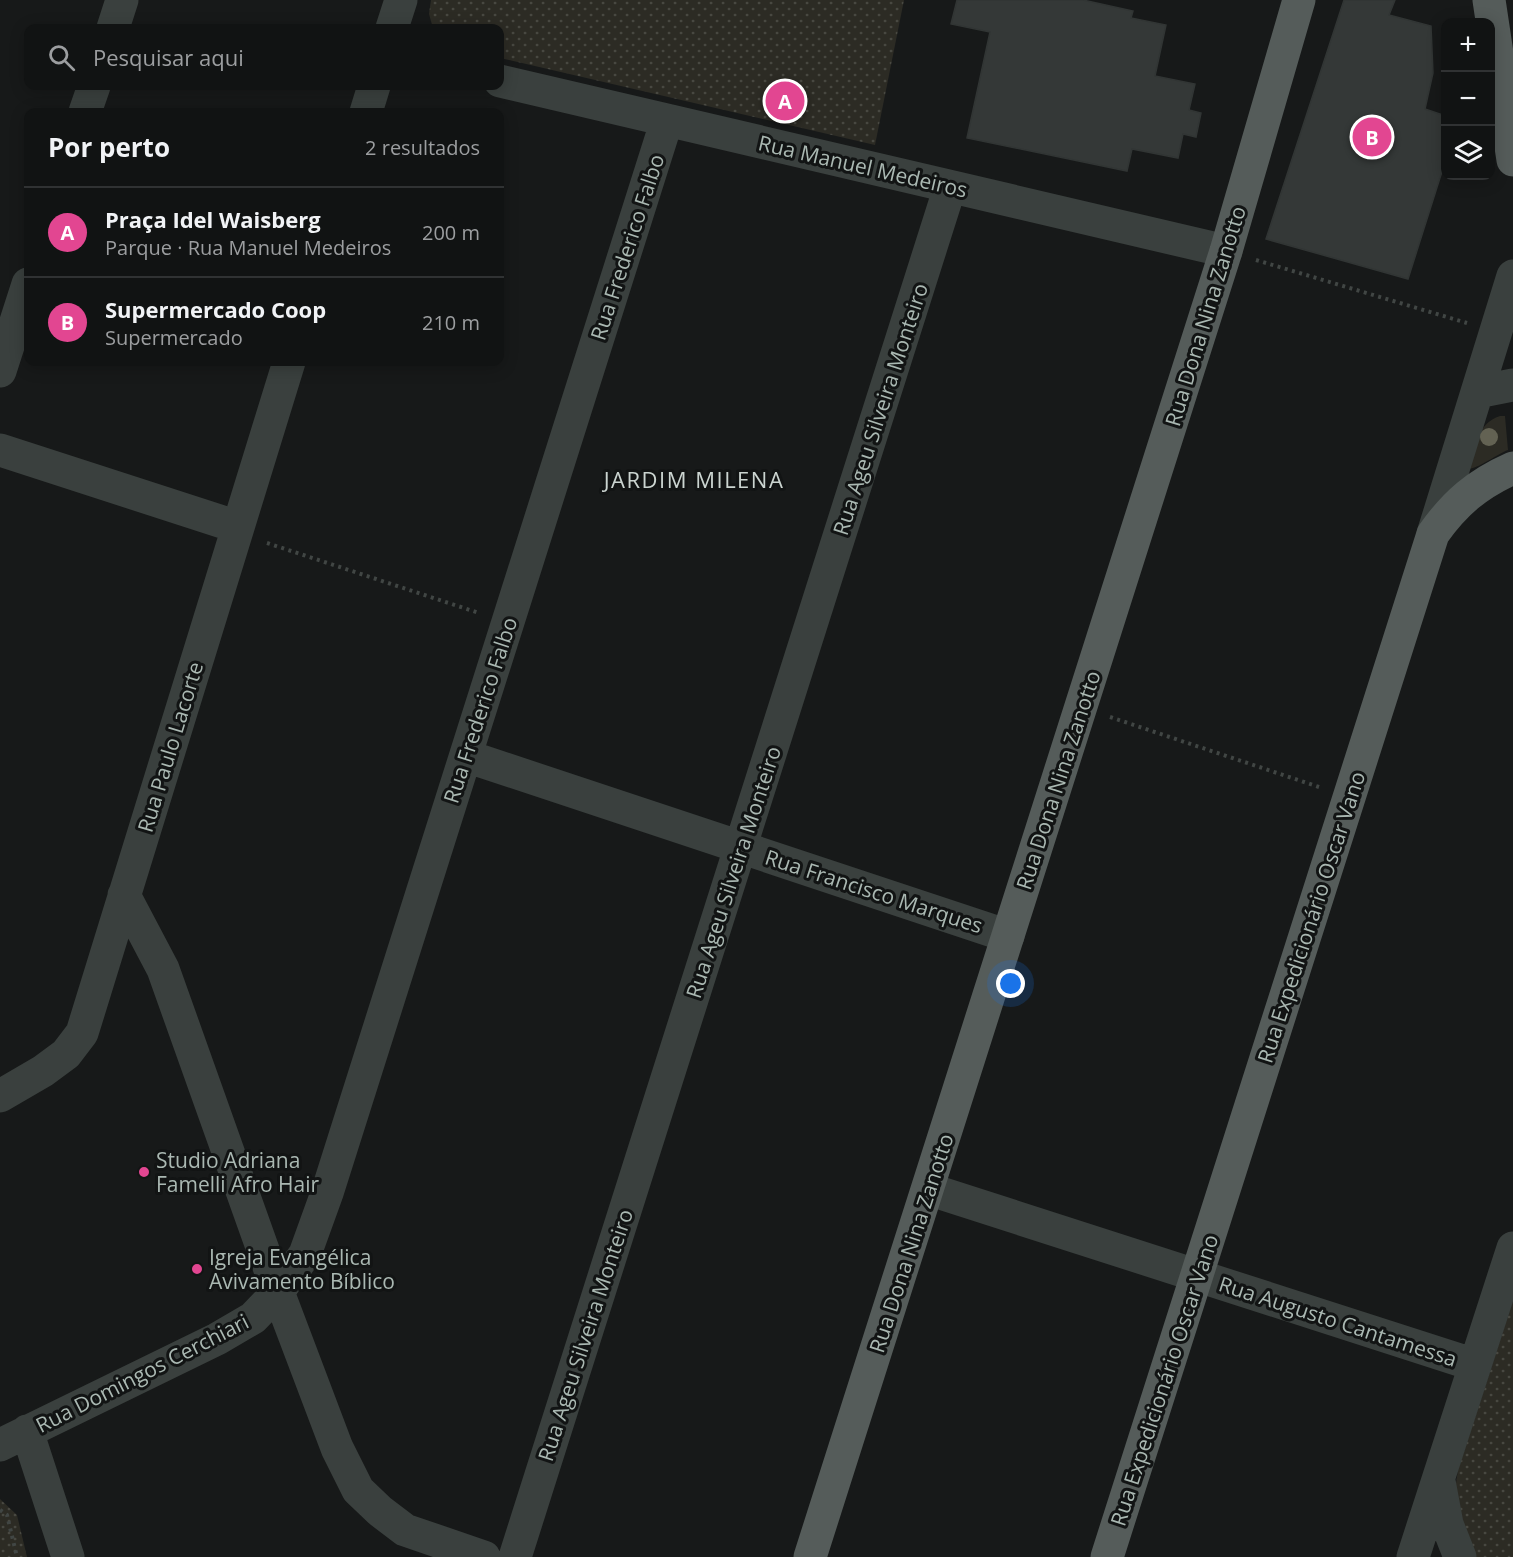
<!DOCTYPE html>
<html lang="pt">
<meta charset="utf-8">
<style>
body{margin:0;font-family:"Open Sans",sans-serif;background:#1e2021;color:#f1f3f6}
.controls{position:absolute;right:18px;top:18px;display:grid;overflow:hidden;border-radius:12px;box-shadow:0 3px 15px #0003}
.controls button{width:54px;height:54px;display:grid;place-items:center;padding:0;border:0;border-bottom:2px solid #303233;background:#111313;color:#f1f3f6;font:30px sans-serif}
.you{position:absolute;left:1011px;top:984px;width:21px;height:21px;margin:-15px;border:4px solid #fff;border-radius:50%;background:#1a73e8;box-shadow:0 0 0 9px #1a73e833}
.badge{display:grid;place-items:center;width:39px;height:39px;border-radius:50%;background:#e24691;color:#fff;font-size:20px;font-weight:700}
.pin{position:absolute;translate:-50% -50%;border:3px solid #fff;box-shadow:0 2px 6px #0006}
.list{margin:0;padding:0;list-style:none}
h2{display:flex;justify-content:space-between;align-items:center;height:78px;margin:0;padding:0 24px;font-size:26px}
h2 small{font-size:20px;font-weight:400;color:#9c9ea0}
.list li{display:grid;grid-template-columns:39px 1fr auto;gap:18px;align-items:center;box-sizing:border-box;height:90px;padding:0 24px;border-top:2px solid #303233}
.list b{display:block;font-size:22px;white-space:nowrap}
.list p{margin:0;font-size:20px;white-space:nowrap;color:#9c9ea0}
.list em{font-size:20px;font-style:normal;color:#9c9ea0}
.icon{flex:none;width:33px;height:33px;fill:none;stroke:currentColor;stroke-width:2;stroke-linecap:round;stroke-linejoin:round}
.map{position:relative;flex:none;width:1513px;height:1557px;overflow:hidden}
.search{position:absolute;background:#111313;box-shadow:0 3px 15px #0003;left:24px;top:24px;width:480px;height:66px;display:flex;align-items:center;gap:15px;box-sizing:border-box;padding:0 21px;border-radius:12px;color:#9c9ea0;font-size:22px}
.panel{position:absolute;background:#111313;box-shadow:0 3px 15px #0003;left:24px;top:108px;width:480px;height:258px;border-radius:12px}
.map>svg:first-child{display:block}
.green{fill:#2c2b24}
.park{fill:url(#park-dots)}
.building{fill:#343837;stroke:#313534;stroke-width:1.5}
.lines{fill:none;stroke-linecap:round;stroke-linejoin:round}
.path{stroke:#414644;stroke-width:4;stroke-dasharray:3 4.5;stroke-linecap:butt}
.minor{stroke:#3a403e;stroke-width:33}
.major{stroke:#555c5a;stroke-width:33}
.tree{fill:#636253}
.poi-dot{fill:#e24691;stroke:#121414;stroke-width:2}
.labels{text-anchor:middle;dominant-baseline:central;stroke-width:6;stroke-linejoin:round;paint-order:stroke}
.street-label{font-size:21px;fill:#aab8b2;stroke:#121414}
.poi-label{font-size:21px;fill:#aab8b2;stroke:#121414;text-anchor:start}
.neighbourhood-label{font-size:22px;letter-spacing:1.5px;fill:#cbd4d0;stroke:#121414}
</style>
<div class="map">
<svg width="1513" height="1557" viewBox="0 0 1513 1557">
<defs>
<pattern id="park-dots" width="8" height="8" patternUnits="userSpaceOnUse" patternTransform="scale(1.5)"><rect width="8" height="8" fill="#2c2b24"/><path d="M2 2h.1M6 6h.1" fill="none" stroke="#484841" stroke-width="1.8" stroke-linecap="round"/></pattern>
</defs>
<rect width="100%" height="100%" fill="#171919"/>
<path class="green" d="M 1500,416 L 1505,416 L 1508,450 C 1497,454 1478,469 1468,469 C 1475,448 1477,423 1500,416 Z"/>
<path class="park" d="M 431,0 L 904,0 L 875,145 L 500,58 L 500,28 L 433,28 L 429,14 Z
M 1513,1300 L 1513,1557 L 1475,1557 L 1468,1546 L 1455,1490 L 1458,1470 Z
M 0,1499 L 17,1515 L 27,1557 L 0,1557 Z"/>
<path class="building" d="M 957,0 L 1083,0 L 1133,11 L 1131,18 L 1166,25 L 1155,76 L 1195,84 L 1189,110 L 1201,113 L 1196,137 L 1183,134 L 1178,158 L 1132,149 L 1127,171 L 967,138 L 990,32 L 951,24 Z
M 1344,0 L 1395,0 L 1389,15 L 1431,26 L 1433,73 L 1425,109 L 1446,116 L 1446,159 L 1408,279 L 1266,239 Z"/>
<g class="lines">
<path class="path" d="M 1256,260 L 1467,323
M 267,543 L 479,613
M 1110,717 L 1319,787
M 0,1510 L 7,1515 L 17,1557"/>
<path class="minor" d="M 113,28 L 122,0
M 392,28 L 401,0
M 500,81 L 1226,251
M 85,112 L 94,86
M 366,112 L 374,86
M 0,371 L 28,284
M 1477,392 L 1513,385
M 0,450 L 238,527
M 1433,534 L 1513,276
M 466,756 L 1008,936
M 124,895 L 163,969 L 278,1292 L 337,1448 L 358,1490 L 380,1511 L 405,1530 L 484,1557
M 0,1096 L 43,1071 L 66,1054 L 82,1033 L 289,362
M 928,1189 L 1475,1365
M 27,1431 L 68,1557
M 0,1445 L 217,1339 L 253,1318 L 278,1292 L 305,1254 L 327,1193 L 667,120
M 1439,1481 L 1447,1524 L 1460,1557
M 515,1557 L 950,187
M 1413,1557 L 1513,1248"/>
<path class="major" d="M 1489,0 L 1513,160
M 810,1557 L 1226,251 L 1299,0
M 1107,1557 L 1433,534 C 1455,503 1477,484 1513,468"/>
</g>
<circle class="tree" cx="1489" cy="437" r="9"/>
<g class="poi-dot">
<circle cx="144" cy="1172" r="6"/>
<circle cx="197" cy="1269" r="6"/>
</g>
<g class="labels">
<g class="street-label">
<text transform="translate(863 166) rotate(13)">Rua Manuel Medeiros</text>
<text transform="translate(627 247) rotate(-72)">Rua Frederico Falbo</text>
<text transform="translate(1205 316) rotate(-73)">Rua Dona Nina Zanotto</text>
<text transform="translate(880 409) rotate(-72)">Rua Ageu Silveira Monteiro</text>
<text transform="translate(480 710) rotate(-72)">Rua Frederico Falbo</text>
<text transform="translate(170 747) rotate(-73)">Rua Paulo Lacorte</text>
<text transform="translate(1058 780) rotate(-72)">Rua Dona Nina Zanotto</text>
<text transform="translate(733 872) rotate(-72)">Rua Ageu Silveira Monteiro</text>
<text transform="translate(874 891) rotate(18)">Rua Francisco Marques</text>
<text transform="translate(1311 917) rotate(-72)">Rua Expedicionário Oscar Vano</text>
<text transform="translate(911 1243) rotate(-72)">Rua Dona Nina Zanotto</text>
<text transform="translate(1338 1321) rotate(18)">Rua Augusto Cantamessa</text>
<text transform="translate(585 1335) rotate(-72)">Rua Ageu Silveira Monteiro</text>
<text transform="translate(142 1373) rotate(-27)">Rua Domingos Cerchiari</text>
<text transform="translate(1164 1380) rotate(-72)">Rua Expedicionário Oscar Vano</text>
</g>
<g class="poi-label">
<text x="156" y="1160">Studio Adriana<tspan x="156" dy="24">Famelli Afro Hair</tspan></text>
<text x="209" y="1257">Igreja Evangélica<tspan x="209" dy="24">Avivamento Bíblico</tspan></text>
</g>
<g class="neighbourhood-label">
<text x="694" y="479">JARDIM MILENA</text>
</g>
</g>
</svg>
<div class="controls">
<button>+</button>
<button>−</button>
<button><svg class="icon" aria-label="layers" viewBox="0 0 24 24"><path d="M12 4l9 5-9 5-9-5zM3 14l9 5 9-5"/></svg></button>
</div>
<div class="you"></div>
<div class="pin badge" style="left:785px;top:101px">A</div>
<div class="pin badge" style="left:1372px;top:137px">B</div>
<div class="search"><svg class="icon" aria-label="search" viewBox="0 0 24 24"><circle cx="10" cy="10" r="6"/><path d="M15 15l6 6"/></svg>Pesquisar aqui</div>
<section class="panel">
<h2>Por perto<small>2 resultados</small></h2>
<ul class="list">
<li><span class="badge">A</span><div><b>Praça Idel Waisberg</b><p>Parque · Rua Manuel Medeiros</p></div><em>200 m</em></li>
<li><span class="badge">B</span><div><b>Supermercado Coop</b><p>Supermercado</p></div><em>210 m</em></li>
</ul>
</section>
</div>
